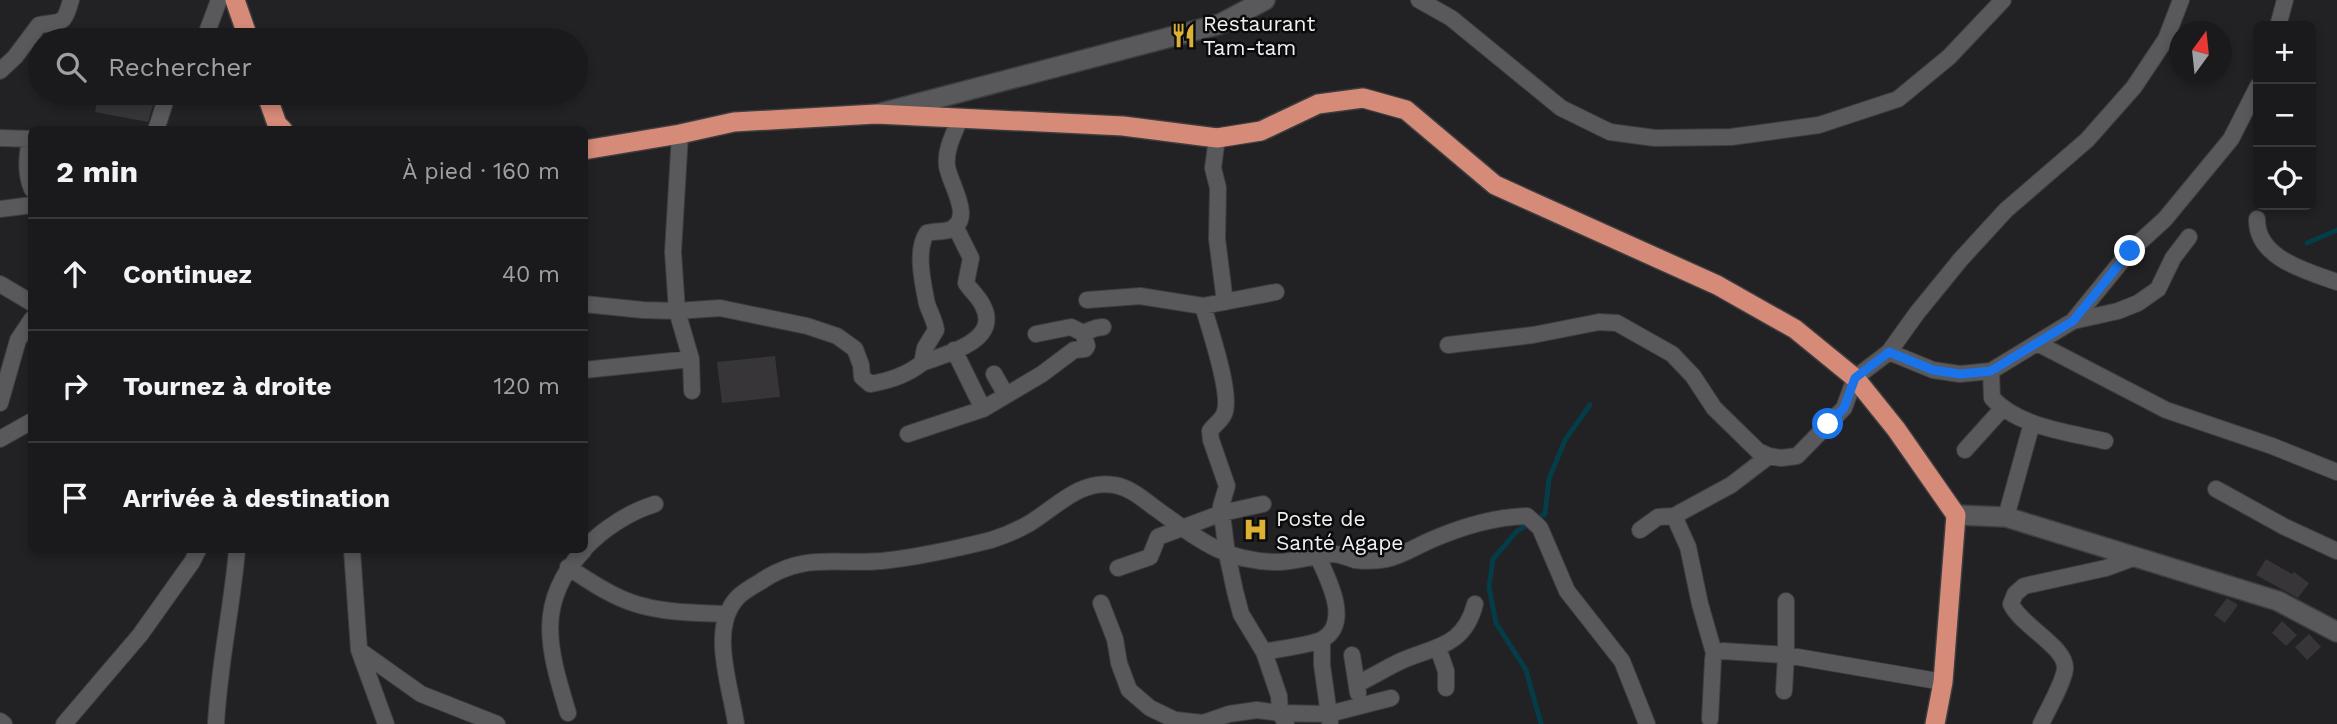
<!DOCTYPE html>
<html lang="fr">
<meta charset="utf-8">
<style>
body{margin:0;font-family:"Work Sans",sans-serif;background:#272628;color:#f1f3f6}
.controls{position:absolute;right:21px;top:21px;display:grid;overflow:hidden;border-radius:10px;box-shadow:0 4px 10px #0003}
.controls button{width:63px;height:63px;display:grid;place-items:center;padding:0;border:0;border-bottom:2px solid #38383a;background:#1a191b;color:#f1f3f6;font:35px sans-serif}
.compass{position:absolute;left:2169px;top:21px;width:63px;height:63px;border-radius:50%;background:#1a191b;box-shadow:0 4px 10px #0003;rotate:15deg}
.stop{position:absolute;width:21px;height:21px;margin:-16px;border:5px solid #1a73e8;border-radius:50%;background:#fff}
.stop.end{background:#1a73e8;border-color:#fff;box-shadow:0 2px 7px #0008}
.list{margin:0;padding:0;list-style:none}
h2{display:flex;justify-content:space-between;align-items:center;height:91px;margin:0;padding:0 28px;font-size:30px}
h2 small{font-size:23px;font-weight:400;color:#9fa0a3}
.list li{display:grid;grid-template-columns:46px 1fr auto;gap:21px;align-items:center;box-sizing:border-box;height:112px;padding:0 28px;border-top:2px solid #38383a}
.list b{display:block;font-size:26px;white-space:nowrap}
.list em{font-size:23px;font-style:normal;color:#9fa0a3}
.icon{flex:none;width:38px;height:38px;fill:none;stroke:currentColor;stroke-width:2;stroke-linecap:round;stroke-linejoin:round}
.map{position:relative;flex:none;width:2337px;height:724px;overflow:hidden}
.search{position:absolute;background:#1a191b;box-shadow:0 4px 10px #0003;left:28px;top:28px;width:560px;height:77px;display:flex;align-items:center;gap:18px;box-sizing:border-box;padding:0 24px;border-radius:38px;color:#9fa0a3;font-size:26px}
.panel{position:absolute;background:#1a191b;box-shadow:0 4px 10px #0003;left:28px;top:126px;width:560px;height:427px;border-radius:10px}
.map>svg:first-child{display:block}
.lines{fill:none;stroke-linecap:round;stroke-linejoin:round}
.stream{stroke:#043c48;stroke-width:5}
.building{fill:#373538}
.minor-casing{stroke:#3d3d3f;stroke-width:18}
.tertiary-casing{stroke:#3d3d3f;stroke-width:22}
.trunk-casing{stroke:#3d3d3f;stroke-width:22}
.minor{stroke:#59585b;stroke-width:16}
.tertiary{stroke:#59585b;stroke-width:19}
.trunk{stroke:#d68a78;stroke-width:19}
.route{stroke:#1a73e8;stroke-width:9}
.labels{text-anchor:middle;dominant-baseline:central;stroke-width:5;stroke-linejoin:round;paint-order:stroke}
.poi-label{font-size:21px;fill:#f0f0f2;stroke:#0b0b0c;text-anchor:start}
</style>
<div class="map">
<svg width="2337" height="724" viewBox="0 0 2337 724">
<rect width="100%" height="100%" fill="#222124"/>
<g class="lines">
<path class="stream" d="M 2307,243 L 2337,230
M 1541,724 L 1526,670 L 1496,623 L 1489,587 L 1493,559 L 1517,531 L 1545,514 L 1549,479 L 1565,440 L 1590,405"/>
</g>
<path class="building" d="M 99,93 L 157,93 L 148,122 L 95,112 Z
M 775,356 L 780,397 L 722,403 L 717,362 Z
M 2266,559 L 2292,574 L 2294,572 L 2309,583 L 2298,598 L 2256,575 Z
M 2227,598 L 2238,605 L 2225,623 L 2214,615 Z
M 2282,621 L 2297,635 L 2286,646 L 2272,633 Z
M 2309,634 L 2321,647 L 2307,660 L 2295,647 Z"/>
<g class="lines">
<defs>
<path id="minor" d="M 1419,0 L 1451,18 L 1561,108 L 1610,132 L 1655,138 L 1731,137 L 1819,125 L 1898,99 L 1949,57 L 2003,0
M 2278,26 L 2285,0
M 204,40 L 219,0
M 0,71 L 15,57 L 39,25 C 62,21 64,26 71,0
M 156,130 L 168,93
M 680,134 L 673,252 L 677,311 L 691,359 L 692,391
M 0,138 L 32,139
M 1217,138 L 1213,168 L 1218,188 L 1217,239 L 1225,302
M 30,139 C 27,157 25,172 32,189
M 0,209 L 32,205
M 2257,219 C 2256,258 2306,271 2337,282
M 0,284 L 32,303
M 1087,300 L 1140,296 L 1203,306 L 1276,292
M 584,304 L 643,310 L 677,311 L 720,308 L 807,326 L 837,336 L 855,349 L 861,365 L 862,377 L 870,384 C 889,381 907,375 922,363 L 925,348 L 936,330 C 935,321 930,313 927,304 C 923,284 915,250 927,233 C 934,231 942,232 949,230 C 976,220 949,183 947,166 C 945,150 954,133 960,119
M 1203,306 C 1209,327 1233,396 1224,414 C 1222,420 1214,425 1210,431 L 1211,440 L 1227,486 L 1221,506 L 1227,554 L 1235,591 L 1241,614 L 1264,652 L 1279,696 L 1280,713 L 1286,724
M 2073,321 L 2118,311 L 2138,303 L 2158,289 L 2173,258 L 2189,237
M 1083,333 L 1096,328 L 1103,327
M 2037,343 L 2166,410 L 2272,446 L 2337,472
M 1448,345 L 1533,335 L 1599,322 L 1617,323 L 1672,354 L 1693,376 L 1714,408 L 1758,451 L 1769,456 L 1781,458 L 1797,456 L 1844,408 L 1855,378 L 1889,352 L 1917,313 L 1961,259 L 2006,210 L 2087,140 L 2134,87 L 2166,39 L 2181,0
M 954,350 L 983,409
M 1889,352 L 1933,370 L 1960,374 L 1991,371 L 2073,321 L 2130,251 L 2165,219 L 2231,139 L 2258,86
M 922,363 C 946,354 1001,341 983,306 C 979,297 971,291 966,283 L 971,258 L 955,226
M 584,370 L 691,359
M 1991,371 L 1992,398 C 2019,427 2067,432 2105,441
M 994,374 L 1006,395
M 0,403 L 18,340 L 32,319
M 908,434 L 983,409 L 1042,374 L 1074,350 L 1085,349 L 1087,346 L 1083,333 L 1071,327 L 1036,334
M 0,439 L 32,421
M 1965,450 L 2002,409
M 2216,489 L 2285,527 L 2337,551
M 1674,516 L 1688,547 L 1700,604 L 1714,653
M 2006,517 L 2032,423
M 1640,530 L 1658,517 L 1674,516 L 1731,485 L 1769,456
M 584,549 C 603,529 629,512 655,504
M 352,550 L 359,650 L 386,724
M 568,567 C 587,580 608,594 630,602 C 660,613 695,613 727,614
M 1118,568 L 1150,557 L 1158,537 L 1222,513 L 1263,504
M 1101,603 L 1115,639 L 1119,663 L 1129,690 L 1150,708 L 1175,720 L 1203,723 L 1229,714 L 1257,710 L 1280,713 L 1329,714 L 1391,698
M 1322,640 L 1322,665 L 1330,722
M 1438,648 L 1446,671 L 1446,688
M 359,650 L 421,694 L 497,724
M 1264,652 C 1277,649 1313,645 1323,639 C 1352,622 1327,577 1317,555
M 1352,655 L 1358,693
M 1357,684 C 1372,677 1386,668 1401,661 C 1435,646 1464,647 1475,604
M 1784,691 L 1786,655 L 1786,601
M 568,713 C 549,650 534,603 584,550
M 1710,719 L 1713,660 L 1714,653 L 1723,651 L 1786,655 L 1943,682
M 0,721 L 4,724
M 64,724 L 140,635 L 192,562 L 198,550
M 216,724 C 219,665 232,608 237,550
M 736,724 C 731,687 708,628 738,597 C 744,591 753,586 760,582 C 803,552 835,565 882,561 C 919,557 955,549 991,540 C 1004,536 1018,530 1030,523 C 1056,507 1081,479 1114,485 C 1129,487 1143,499 1155,508 C 1197,538 1223,562 1278,562 C 1297,562 1315,554 1335,554 C 1342,555 1348,558 1355,560 C 1364,561 1378,561 1387,559 C 1401,556 1417,546 1431,540 C 1461,527 1493,517 1527,516 L 1540,528 L 1567,591 L 1622,661 L 1647,724
M 2041,724 C 2048,709 2063,684 2065,669 C 2067,647 2021,626 2011,604 L 2015,594 L 2024,586 L 2106,568 L 2136,557"/>
<path id="tertiary" d="M 881,113 L 1220,24 L 1265,0
M 1956,515 L 2006,517 L 2278,601 L 2337,632"/>
<path id="trunk" d="M 235,0 L 249,40
M 266,93 L 277,124 L 283,130
M 584,150 L 680,134 L 734,122 L 876,114 L 1123,126 L 1217,138 L 1261,131 L 1318,104 L 1363,98 L 1406,110 L 1495,185 L 1717,285 L 1795,329 L 1855,378 L 1896,429 L 1956,515 L 1943,682 L 1935,724"/>
</defs>
<use href="#minor" class="minor-casing"/>
<use href="#tertiary" class="tertiary-casing"/>
<use href="#trunk" class="trunk-casing"/>
<use href="#minor" class="minor"/>
<use href="#tertiary" class="tertiary"/>
<use href="#trunk" class="trunk"/>
</g>
<g class="lines">
<path class="route" d="M 1828,424 L 1844,408 L 1855,378 L 1889,352 L 1933,370 L 1960,374 L 1991,371 L 2073,321 L 2130,251"/>
</g>
<defs>
<symbol id="restaurant-bare" viewBox="-9 -9 18 18"><path d="M-5-6h1v4h1v-4h1v4h1v-4h1v5L-1.5 .5V6h-2V.5L-5-1ZM5-6V6H3V1.5H1.5Q1.5-4 5-6Z" fill="#ddb133" stroke="#0b0b0c" stroke-width="2.5" paint-order="stroke"/></symbol>
<symbol id="hospital-bare" viewBox="-9 -9 18 18"><path d="M-5-5h3v3.5h4V-5h3V5h-3V1.5h-4V5h-3Z" fill="#ddb133" stroke="#0b0b0c" stroke-width="2.5" paint-order="stroke"/></symbol>
</defs>
<g fill-rule="evenodd">
<use href="#restaurant-bare" x="1166" y="18" width="35" height="35"/>
<use href="#hospital-bare" x="1238" y="512" width="35" height="35"/>
</g>
<g class="labels">
<g class="poi-label">
<text x="1203" y="23">Restaurant<tspan x="1203" dy="24">Tam-tam</tspan></text>
<text x="1276" y="518">Poste de<tspan x="1276" dy="24">Santé Agape</tspan></text>
</g>
</g>
</svg>
<div class="controls">
<button>+</button>
<button>−</button>
<button><svg class="icon" aria-label="locate" viewBox="0 0 24 24"><circle cx="12" cy="12" r="6"/><path d="M12 2v4M12 18v4M2 12h4M18 12h4"/></svg></button>
</div>
<svg class="compass" viewBox="-18 -18 36 36"><path d="M0-13l5 13h-10z" fill="#e53935"/><path d="M0 13l5-13h-10z" fill="#9fa0a3"/></svg>
<div class="stop" style="left:1828px;top:424px"></div>
<div class="stop end" style="left:2130px;top:251px"></div>
<div class="search"><svg class="icon" aria-label="search" viewBox="0 0 24 24"><circle cx="10" cy="10" r="6"/><path d="M15 15l6 6"/></svg>Rechercher</div>
<section class="panel">
<h2>2 min<small>À pied · 160 m</small></h2>
<ul class="list">
<li><svg class="icon" aria-label="ahead" viewBox="0 0 24 24"><path d="M12 20V5M6 11l6-6 6 6"/></svg><div><b>Continuez</b></div><em>40 m</em></li>
<li><svg class="icon" aria-label="right" viewBox="0 0 24 24"><path d="M7 20v-9h11M14 6l5 5-5 5"/></svg><div><b>Tournez à droite</b></div><em>120 m</em></li>
<li><svg class="icon" aria-label="arrive" viewBox="0 0 24 24"><path d="M6 21V4h12l-3 4 3 4H6"/></svg><div><b>Arrivée à destination</b></div></li>
</ul>
</section>
</div>
